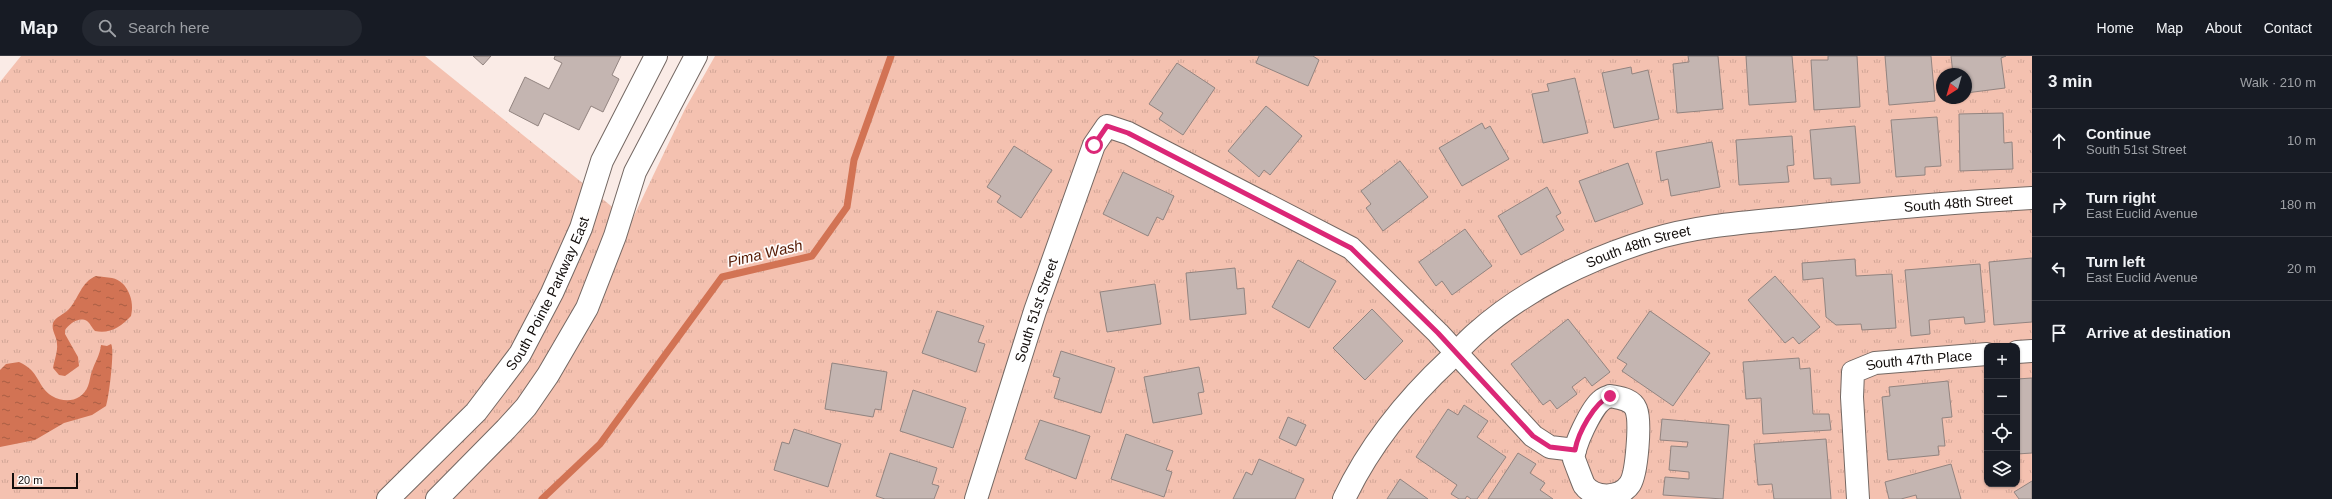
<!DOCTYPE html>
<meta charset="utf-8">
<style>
body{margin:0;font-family:Arial,sans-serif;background:#242831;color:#f1f3f6}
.controls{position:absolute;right:12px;bottom:12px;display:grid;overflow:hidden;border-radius:8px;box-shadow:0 1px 3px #0004}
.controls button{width:36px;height:36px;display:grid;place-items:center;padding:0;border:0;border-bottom:1px solid #363941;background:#171b24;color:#f1f3f6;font:20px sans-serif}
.compass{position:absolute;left:1936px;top:12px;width:36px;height:36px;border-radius:50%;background:#171b24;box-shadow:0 1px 3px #0004;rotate:217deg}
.scale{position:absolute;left:12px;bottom:10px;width:66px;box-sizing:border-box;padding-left:4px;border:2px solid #120d0b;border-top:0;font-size:11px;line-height:14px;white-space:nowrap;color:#120d0b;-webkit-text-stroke:3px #fefbfa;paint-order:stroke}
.stop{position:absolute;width:12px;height:12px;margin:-9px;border:3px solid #db2777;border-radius:50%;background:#fff}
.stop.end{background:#db2777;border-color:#fff;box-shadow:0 1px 4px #0008}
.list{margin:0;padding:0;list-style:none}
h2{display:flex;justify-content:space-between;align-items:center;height:52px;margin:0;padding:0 16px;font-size:17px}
h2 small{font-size:13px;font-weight:400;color:#9ea1a6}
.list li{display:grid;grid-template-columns:26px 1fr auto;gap:12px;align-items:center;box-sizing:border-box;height:64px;padding:0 16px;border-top:1px solid #363941}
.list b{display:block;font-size:15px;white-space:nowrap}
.list p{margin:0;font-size:13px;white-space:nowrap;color:#9ea1a6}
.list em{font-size:13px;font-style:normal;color:#9ea1a6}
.icon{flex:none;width:22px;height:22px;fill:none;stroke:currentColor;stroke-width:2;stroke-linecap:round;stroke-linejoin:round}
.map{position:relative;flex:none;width:2032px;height:443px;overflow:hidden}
header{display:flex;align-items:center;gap:24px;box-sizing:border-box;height:56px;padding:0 20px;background:#171b24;border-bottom:1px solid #363941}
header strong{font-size:19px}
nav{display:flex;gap:22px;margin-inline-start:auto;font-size:14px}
.search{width:280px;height:36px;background:#242831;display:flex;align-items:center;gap:10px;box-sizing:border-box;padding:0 14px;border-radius:22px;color:#9ea1a6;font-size:15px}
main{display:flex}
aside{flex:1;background:#171b24}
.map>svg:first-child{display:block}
.grass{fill:url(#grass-tufts);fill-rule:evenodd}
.water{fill:url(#water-ripples)}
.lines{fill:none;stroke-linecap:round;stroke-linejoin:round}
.stream{stroke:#d27354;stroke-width:7}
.building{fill:#c4b5b1;stroke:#928480}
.minor-casing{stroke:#746863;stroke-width:24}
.major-casing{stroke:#746863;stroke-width:24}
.minor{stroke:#fff;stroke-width:22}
.major{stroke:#fff;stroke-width:22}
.route{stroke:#db2777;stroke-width:5}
.labels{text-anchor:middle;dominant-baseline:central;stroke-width:3.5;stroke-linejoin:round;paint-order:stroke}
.street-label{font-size:14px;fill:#120d0b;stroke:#fefbfa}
.water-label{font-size:15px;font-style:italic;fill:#551902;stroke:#fefbfa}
</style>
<header>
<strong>Map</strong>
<div class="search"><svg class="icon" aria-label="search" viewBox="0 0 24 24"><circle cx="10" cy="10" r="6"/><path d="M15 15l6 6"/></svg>Search here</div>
<nav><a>Home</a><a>Map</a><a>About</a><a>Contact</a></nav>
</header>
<main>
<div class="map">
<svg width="2032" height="443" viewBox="0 0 2032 443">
<defs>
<pattern id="grass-tufts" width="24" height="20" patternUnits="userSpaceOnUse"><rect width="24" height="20" fill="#f4c1b0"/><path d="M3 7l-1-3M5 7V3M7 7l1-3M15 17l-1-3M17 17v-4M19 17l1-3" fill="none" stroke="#d0a596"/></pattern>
<pattern id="water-ripples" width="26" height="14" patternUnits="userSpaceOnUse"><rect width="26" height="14" fill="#d27354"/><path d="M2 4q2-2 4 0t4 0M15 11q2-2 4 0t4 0" fill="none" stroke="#a95d44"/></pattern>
</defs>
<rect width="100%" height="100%" fill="#faebe6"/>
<path class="grass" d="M 21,0 L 425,0 L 631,166 L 685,53 L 715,0 L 2032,0 L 2032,443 L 0,443 L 0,26 ZM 1942,18 L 1966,18 L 1966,42 L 1942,42 ZM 1987,290 L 2017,290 L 2017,428 L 1987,428 Z"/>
<path class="water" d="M 96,220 C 101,221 107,221 112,222 C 128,225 135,246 131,260 C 121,271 110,278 95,275 C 92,272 90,267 87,265 C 79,260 69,268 65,274 L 65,278 L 78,301 L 79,310 L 65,320 L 59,319 L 53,312 C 54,305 58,295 57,288 C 57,280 51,275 53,267 C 55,261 65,258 69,253 C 79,242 81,226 96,220 Z
M 111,288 C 115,292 109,342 106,350 L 92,359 L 64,367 L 35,384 L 0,391 L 0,314 L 6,308 L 19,306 C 40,315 37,331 52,340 C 66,348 82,345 88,330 C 90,325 90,320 92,315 C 95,306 100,299 101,289 L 107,290 Z"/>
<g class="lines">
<path class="stream" d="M 542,443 L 600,388 L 722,221 L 812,200 L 847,151 L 854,104 L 891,0"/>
</g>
<path class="building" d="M 473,0 L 491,0 L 483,9 Z
M 555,0 L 621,0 L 612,19 L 619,23 L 603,56 L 591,50 L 579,74 L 544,57 L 538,70 L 509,55 L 525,21 L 549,33 L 562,7 L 554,3 Z
M 1259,0 L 1313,0 L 1319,4 L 1308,30 L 1256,7 Z
M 1688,0 L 1718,0 L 1723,53 L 1677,57 L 1673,8 L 1689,6 Z
M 1746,0 L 1792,0 L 1796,46 L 1749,49 Z
M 1828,0 L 1857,0 L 1860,51 L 1814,54 L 1811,4 L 1828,4 Z
M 1885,0 L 1931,0 L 1935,45 L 1889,49 Z
M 1951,0 L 2006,0 L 2001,2 L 2005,32 L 1966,37 L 1966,18 L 1953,18 Z
M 1177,7 L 1215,32 L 1183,79 L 1159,63 L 1163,57 L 1149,48 Z
M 1631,11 L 1632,18 L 1648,14 L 1659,63 L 1614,72 L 1602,17 Z
M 1575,22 L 1588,77 L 1543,87 L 1532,38 L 1549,35 L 1547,28 Z
M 1266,50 L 1302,80 L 1270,119 L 1264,114 L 1259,121 L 1228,95 Z
M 2003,57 L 2004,87 L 2012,86 L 2013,113 L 1960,115 L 1959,58 Z
M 1937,61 L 1941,110 L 1925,111 L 1925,119 L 1896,121 L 1891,64 Z
M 1482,67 L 1485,73 L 1490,70 L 1509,103 L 1462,130 L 1439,92 Z
M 1855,70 L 1860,127 L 1831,129 L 1831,122 L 1814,123 L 1810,74 Z
M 1792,80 L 1794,109 L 1787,110 L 1789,126 L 1739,129 L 1736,84 Z
M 1712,86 L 1720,131 L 1671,140 L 1668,123 L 1661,125 L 1656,96 Z
M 1014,90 L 1052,114 L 1021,162 L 997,146 L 1001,140 L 987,131 Z
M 1400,105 L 1428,141 L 1383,175 L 1366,152 L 1371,148 L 1361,135 Z
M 1628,107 L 1643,148 L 1595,166 L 1579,125 Z
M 1123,116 L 1174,140 L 1163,164 L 1157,161 L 1148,180 L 1103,158 Z
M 1547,131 L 1561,157 L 1556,160 L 1564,174 L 1521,199 L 1498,160 Z
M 1465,173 L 1492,210 L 1452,239 L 1442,225 L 1436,230 L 1419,206 Z
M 2032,202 L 2032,266 L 1994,269 L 1989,206 Z
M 1855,203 L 1856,220 L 1892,218 L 1896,272 L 1862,274 L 1861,268 L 1836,269 L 1826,261 L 1823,222 L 1803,224 L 1802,207 Z
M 1298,204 L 1336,225 L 1309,272 L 1272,251 Z
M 1980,208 L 1985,266 L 1965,268 L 1964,261 L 1929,264 L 1930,278 L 1911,280 L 1905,214 Z
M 1235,212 L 1237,233 L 1244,232 L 1246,258 L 1190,264 L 1186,217 Z
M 1775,220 L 1820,271 L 1799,288 L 1793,281 L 1785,287 L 1748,244 Z
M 1155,228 L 1161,268 L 1107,276 L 1100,236 Z
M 1372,253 L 1403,285 L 1365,324 L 1333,292 Z
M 937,255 L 984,270 L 978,286 L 985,288 L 976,316 L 922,297 Z
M 1650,255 L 1710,297 L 1673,350 L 1622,315 L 1627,308 L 1617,302 Z
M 1568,263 L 1610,316 L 1592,330 L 1585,321 L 1572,331 L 1577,338 L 1557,353 L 1550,344 L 1543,349 L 1511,308 Z
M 1061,295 L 1115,312 L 1101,357 L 1054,342 L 1060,322 L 1053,320 Z
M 1799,302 L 1800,313 L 1810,312 L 1813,358 L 1829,358 L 1831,374 L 1763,378 L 1761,342 L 1746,343 L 1743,306 Z
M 832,307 L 887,316 L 881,354 L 875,353 L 873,361 L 825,353 Z
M 1199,311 L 1204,336 L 1198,337 L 1202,358 L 1153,367 L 1144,321 Z
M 2032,322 L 2032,397 L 2017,398 L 2017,323 Z
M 1948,325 L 1952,361 L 1942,362 L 1945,390 L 1938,390 L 1939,399 L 1888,404 L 1882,341 L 1890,340 L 1889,331 Z
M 913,334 L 966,352 L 953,392 L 900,375 Z
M 1464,349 L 1488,365 L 1477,381 L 1506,401 L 1477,443 L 1471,443 L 1467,440 L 1465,443 L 1459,443 L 1451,438 L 1457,429 L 1416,401 L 1448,353 L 1458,359 Z
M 1288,361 L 1306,369 L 1296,390 L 1279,382 Z
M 1662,363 L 1729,369 L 1723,443 L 1663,439 L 1665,421 L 1689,423 L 1689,416 L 1669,414 L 1671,390 L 1687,391 L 1688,386 L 1660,384 Z
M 1040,364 L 1090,380 L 1076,423 L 1025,403 Z
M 794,373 L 841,388 L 828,431 L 774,414 L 782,386 L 789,388 Z
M 1126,378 L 1173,395 L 1166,414 L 1172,416 L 1164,441 L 1111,423 Z
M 1826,383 L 1831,443 L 1774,443 L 1772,428 L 1758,429 L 1754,388 Z
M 890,397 L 937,412 L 932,428 L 939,430 L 934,443 L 885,443 L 876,440 Z
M 1518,397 L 1536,408 L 1530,417 L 1545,427 L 1540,434 L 1553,443 L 1488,443 Z
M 1259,403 L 1304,423 L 1295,443 L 1233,443 L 1246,416 L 1252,419 Z
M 1951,408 L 1961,443 L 1917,443 L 1916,439 L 1901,443 L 1889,443 L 1885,426 Z
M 1400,423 L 1428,443 L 1387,443 Z
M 2032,425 L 2032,443 L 2019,443 L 2014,436 Z"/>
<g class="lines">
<defs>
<g id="minor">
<path d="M 2017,296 L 2032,295"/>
<path d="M 1610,340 C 1620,342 1632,343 1636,353 C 1641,365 1637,417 1630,428 C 1620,443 1594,443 1584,429 C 1583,427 1575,406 1574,403 C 1572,392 1592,351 1602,344 C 1604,342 1608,341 1610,340 Z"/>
<path id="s1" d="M 976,443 L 1035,255 L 1094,89 L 1107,70 L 1128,77 L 1351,192 L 1438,277 L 1533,380 L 1550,391 L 1575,394"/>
<path id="s2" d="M 1344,443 C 1369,390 1407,343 1450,303 C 1458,295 1466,286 1475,278 C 1524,234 1588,203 1650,184 C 1698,169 1751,166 1801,161 C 1878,153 1955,146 2032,142"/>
<path id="s3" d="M 1858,443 L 1852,341 L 1853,316 L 1875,307 L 1987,298"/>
</g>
<g id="major">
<path id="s4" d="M 388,443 L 476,356 L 520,298 L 552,237 L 581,172 L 602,105 L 656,0"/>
<path d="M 437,443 L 506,373 L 526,351 L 548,319 L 587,252 L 615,180 L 635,116 L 696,0"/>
</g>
</defs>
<use href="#minor" class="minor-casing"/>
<use href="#major" class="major-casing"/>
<use href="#minor" class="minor"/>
<use href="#major" class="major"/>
</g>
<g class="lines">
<path class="route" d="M 1094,89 L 1107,70 L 1128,77 L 1351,192 L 1438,277 L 1533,380 L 1550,391 L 1575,394 C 1578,377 1594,347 1610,340"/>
</g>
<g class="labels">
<g class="street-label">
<text stroke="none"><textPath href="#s2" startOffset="723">South 48th Street</textPath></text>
<text stroke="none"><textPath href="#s2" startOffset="399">South 48th Street</textPath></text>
<text stroke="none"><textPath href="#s4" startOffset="263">South Pointe Parkway East</textPath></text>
<text stroke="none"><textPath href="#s1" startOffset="198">South 51st Street</textPath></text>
<text stroke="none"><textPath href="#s3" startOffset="195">South 47th Place</textPath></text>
</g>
<g class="water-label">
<text transform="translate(765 197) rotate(-13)">Pima Wash</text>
</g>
</g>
</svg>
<div class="controls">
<button>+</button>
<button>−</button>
<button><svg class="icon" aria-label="locate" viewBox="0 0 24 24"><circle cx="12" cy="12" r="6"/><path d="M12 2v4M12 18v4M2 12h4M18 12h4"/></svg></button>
<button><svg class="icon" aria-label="layers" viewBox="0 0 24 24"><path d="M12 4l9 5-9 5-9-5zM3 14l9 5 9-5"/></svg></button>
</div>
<svg class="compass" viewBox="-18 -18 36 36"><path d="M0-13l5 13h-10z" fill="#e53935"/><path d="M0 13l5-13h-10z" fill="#9ea1a6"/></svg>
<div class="scale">20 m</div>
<div class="stop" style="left:1094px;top:89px"></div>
<div class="stop end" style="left:1610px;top:340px"></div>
</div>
<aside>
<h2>3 min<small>Walk · 210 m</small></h2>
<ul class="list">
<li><svg class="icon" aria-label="ahead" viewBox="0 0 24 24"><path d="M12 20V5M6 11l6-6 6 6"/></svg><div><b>Continue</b><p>South 51st Street</p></div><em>10 m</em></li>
<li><svg class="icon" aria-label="right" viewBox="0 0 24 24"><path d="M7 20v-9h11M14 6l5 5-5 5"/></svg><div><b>Turn right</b><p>East Euclid Avenue</p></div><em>180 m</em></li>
<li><svg class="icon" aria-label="left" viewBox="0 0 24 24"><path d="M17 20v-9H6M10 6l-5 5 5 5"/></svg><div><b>Turn left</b><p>East Euclid Avenue</p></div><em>20 m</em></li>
<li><svg class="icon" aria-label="arrive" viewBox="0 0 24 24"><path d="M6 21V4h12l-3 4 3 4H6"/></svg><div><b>Arrive at destination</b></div></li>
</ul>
</aside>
</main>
